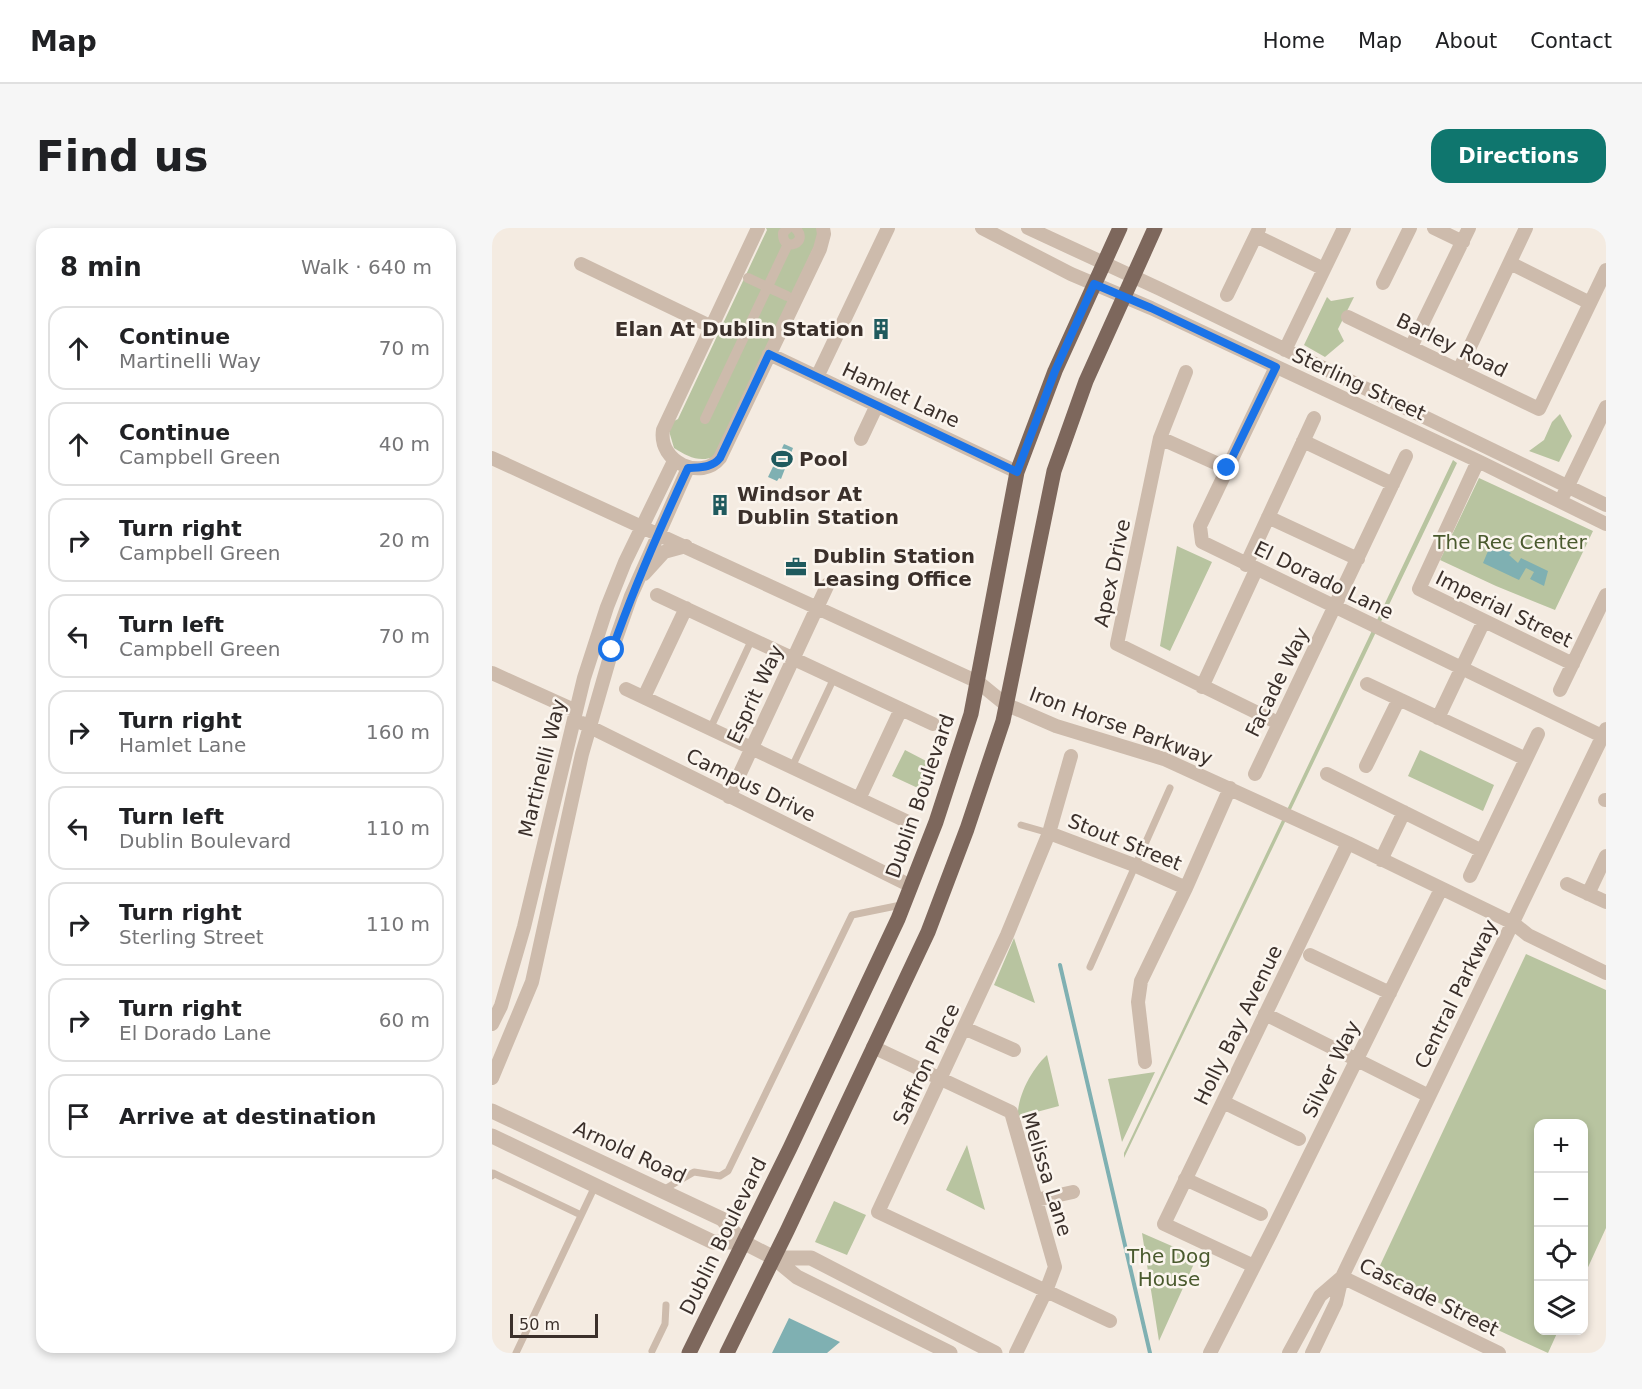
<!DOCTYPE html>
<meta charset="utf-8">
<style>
body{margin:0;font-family:"DejaVu Sans",sans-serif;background:#f6f6f6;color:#202124}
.controls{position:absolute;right:18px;bottom:18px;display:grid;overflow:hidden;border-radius:12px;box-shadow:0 3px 9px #0003}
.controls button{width:54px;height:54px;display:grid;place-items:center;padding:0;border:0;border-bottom:2px solid #e0e0e0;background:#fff;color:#202124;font:30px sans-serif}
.scale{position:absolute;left:18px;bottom:15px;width:88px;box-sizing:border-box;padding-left:6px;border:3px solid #3b302b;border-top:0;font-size:16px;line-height:21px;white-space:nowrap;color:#3b302b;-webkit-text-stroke:4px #fbf5ee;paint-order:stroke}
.stop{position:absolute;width:18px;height:18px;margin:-14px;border:4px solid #1a73e8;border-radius:50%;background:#fff}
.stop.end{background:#1a73e8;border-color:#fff;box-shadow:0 2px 6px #0008}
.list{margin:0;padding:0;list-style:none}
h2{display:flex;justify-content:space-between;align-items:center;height:78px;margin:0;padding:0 24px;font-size:26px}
h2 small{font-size:20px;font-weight:400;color:#757577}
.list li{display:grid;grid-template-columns:39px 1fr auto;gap:18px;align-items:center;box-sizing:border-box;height:84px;margin:0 12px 12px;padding:0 12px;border:2px solid #e0e0e0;border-radius:18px}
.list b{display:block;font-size:22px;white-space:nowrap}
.list p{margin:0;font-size:20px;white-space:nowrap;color:#757577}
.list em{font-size:20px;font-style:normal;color:#757577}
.icon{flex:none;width:33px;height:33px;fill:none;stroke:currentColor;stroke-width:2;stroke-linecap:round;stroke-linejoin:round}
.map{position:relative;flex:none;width:1114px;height:1125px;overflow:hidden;border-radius:18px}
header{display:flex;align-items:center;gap:36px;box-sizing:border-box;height:84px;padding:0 30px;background:#fff;border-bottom:2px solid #e0e0e0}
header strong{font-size:28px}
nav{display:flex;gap:33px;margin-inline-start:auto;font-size:21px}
.intro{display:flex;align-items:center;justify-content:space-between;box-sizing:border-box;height:144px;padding:0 36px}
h1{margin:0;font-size:42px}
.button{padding:15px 27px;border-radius:18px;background:#0f766e;color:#fff;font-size:21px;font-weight:700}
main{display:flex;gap:36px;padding:0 36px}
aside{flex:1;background:#fff;border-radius:18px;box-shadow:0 3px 9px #0003}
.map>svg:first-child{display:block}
.green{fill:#b8c4a0}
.water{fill:#7fb0b2}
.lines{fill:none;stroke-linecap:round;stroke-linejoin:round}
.stream{stroke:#7fb0b2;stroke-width:4}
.service{stroke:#cdbbac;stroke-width:7}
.pedestrian{stroke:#cdbbac;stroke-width:10}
.minor{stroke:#cdbbac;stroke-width:14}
.tertiary{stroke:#cdbbac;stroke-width:15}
.primary{stroke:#7d675c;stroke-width:15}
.route{stroke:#1a73e8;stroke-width:8}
.labels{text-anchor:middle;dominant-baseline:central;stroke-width:5;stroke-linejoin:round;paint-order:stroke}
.poi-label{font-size:20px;font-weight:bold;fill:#3b302b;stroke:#fbf5ee;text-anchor:start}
.street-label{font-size:20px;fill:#3b302b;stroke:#fbf5ee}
.park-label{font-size:20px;fill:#4a5a2e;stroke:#fbf5ee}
</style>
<header>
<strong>Map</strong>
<nav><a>Home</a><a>Map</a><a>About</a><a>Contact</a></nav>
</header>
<div class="intro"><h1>Find us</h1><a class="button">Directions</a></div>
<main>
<aside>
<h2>8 min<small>Walk · 640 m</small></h2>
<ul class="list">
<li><svg class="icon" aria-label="ahead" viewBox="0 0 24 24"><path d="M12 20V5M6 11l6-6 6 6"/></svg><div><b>Continue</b><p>Martinelli Way</p></div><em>70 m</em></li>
<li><svg class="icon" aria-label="ahead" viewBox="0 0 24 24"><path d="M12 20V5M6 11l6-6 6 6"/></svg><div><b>Continue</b><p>Campbell Green</p></div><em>40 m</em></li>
<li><svg class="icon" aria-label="right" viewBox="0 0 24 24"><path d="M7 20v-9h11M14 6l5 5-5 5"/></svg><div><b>Turn right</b><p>Campbell Green</p></div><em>20 m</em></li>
<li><svg class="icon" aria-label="left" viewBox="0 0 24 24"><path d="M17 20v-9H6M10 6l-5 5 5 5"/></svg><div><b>Turn left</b><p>Campbell Green</p></div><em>70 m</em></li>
<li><svg class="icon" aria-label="right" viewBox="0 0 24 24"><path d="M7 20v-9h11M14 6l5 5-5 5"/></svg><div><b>Turn right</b><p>Hamlet Lane</p></div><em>160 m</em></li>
<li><svg class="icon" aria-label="left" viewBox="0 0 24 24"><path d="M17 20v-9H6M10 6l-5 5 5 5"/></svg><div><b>Turn left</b><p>Dublin Boulevard</p></div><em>110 m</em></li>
<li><svg class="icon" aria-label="right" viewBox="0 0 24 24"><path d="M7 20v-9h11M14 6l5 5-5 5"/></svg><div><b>Turn right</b><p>Sterling Street</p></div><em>110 m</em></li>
<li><svg class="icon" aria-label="right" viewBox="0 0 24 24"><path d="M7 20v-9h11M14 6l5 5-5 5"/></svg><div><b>Turn right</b><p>El Dorado Lane</p></div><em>60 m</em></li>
<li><svg class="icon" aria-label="arrive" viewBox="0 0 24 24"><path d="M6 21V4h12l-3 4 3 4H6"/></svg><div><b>Arrive at destination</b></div></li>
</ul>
</aside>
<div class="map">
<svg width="1114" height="1125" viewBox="0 0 1114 1125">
<rect width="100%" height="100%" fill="#f4ebe1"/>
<path class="green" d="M 274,0 L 325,0 L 327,8 L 224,228 C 208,235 196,229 182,220 L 177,203 L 182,193 L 186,191 L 275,2 Z
M 835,69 L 839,73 L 862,69 L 846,101 L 852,113 L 833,129 L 812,117 Z
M 1068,186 L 1080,208 L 1067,234 L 1037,223 L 1052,212 L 1060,194 Z
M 961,232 L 965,235 L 632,930 L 632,925 Z
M 987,250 L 1101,303 L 1063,382 L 1004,358 L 948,332 Z
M 685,318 L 720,334 L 678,423 L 668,418 Z
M 413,522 L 438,535 L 428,561 L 400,548 Z
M 928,522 L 1002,557 L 991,583 L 916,548 Z
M 522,710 L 543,775 L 502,757 Z
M 1034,726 L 1114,762 L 1114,1000 L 1092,1048 L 1092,896 L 1046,896 L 1046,1102 L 1066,1103 L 1056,1125 L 884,1046 Z
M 555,827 L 567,878 L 526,889 C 525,868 540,841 555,827 Z
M 663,844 L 630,914 L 616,851 Z
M 475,917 L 493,982 L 454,962 Z
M 342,973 L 374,987 L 355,1027 L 323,1014 Z
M 650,1005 L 705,1029 L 667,1113 Z"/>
<path class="water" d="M 292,216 L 301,220 L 289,251 L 287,250 L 285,253 L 276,249 Z
M 1001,311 L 1019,325 L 1017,327 L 1026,335 L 1029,330 L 1056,343 L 1052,358 L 1038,351 L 1042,344 L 1034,340 L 1027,352 L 991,335 L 996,323 L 993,321 Z
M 297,1090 L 348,1114 L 335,1125 L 280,1125 Z"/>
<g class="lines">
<path class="stream" d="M 568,737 L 658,1125"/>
<path class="service" d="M 218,501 L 260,411
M 300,539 L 342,450
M 529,597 L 557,605
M 598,739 L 678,560
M 0,948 L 1,945 L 89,987
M 171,962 L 202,944 L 228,948 L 236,943 L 360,687 L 409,677
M 160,1123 L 173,1096 L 174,1077
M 24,1125 L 104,956"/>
<path class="pedestrian" d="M 296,0 L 291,5 C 290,26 319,14 303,0
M 256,50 L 295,68
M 213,191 L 296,16"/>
<path class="minor" d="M 266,0 L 171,202 C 166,235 210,253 228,230 L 328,21 L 332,6 L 331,0
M 490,0 L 579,46 L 659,80 L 986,233 L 1114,296
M 536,0 L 668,61 L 1114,277
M 942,0 L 971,14
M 764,8 L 832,41
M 1018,35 L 1098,75
M 89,36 L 220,99
M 891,55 L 918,0
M 735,67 L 767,1
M 856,89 L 1047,181 L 1114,42
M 919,119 L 977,0
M 793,122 L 852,0
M 277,126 L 525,244
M 784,139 L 708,298 L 710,314 L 1114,510
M 967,142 L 1034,0
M 694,144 L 668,210 L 625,416 L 786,495
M 325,149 L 396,0
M 668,210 L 735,240
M 369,211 L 385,177
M 811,213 L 901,256
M 0,230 L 486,454 L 513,476 L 564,498 L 672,531 L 856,615 L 1021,695 L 1036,707 L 1114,745
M 986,233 L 927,361 L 1081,436
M 1072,266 L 1114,179
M 776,289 L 866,331
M 754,337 L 822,190
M 152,346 L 172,324 L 194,318
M 165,367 L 441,496
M 0,445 L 84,483
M 875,456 L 1034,531
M 710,459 L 764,342
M 134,461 L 414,593
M 1068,462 L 1114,367
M 152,469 L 194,380
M 946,490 L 992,393
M 90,495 L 419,658
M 579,528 L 557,605 L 515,707 L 386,984 L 618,1093
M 874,538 L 907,471
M 763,546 L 914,228
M 835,546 L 990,623
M 237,569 L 336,356
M 367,571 L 409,481
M 1113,572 L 1114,572
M 557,605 L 642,637 L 694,660
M 889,632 L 912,584
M 978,648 L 1046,506
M 1075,656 L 1114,674
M 1096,666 L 1114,628
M 818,727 L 898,765
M 773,786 L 937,868
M 0,796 L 9,778 L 32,699 L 92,450 L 115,379 L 133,334 L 182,233
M 472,800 L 522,822
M 381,819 L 519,884 L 563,1039 L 554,1063 L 524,1125
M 653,834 L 646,774 L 649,753 L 694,660 L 738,560
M 0,850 L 40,754 L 90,526 L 120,422 L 139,368 L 196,240
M 731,874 L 807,911
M 693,951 L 769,986
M 544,972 L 581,964
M 762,1038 L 672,996 L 856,615
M 850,1049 L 1007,1125
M 718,1125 L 779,1005 L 949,661
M 797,1125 L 828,1068 L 850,1049
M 820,1125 L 844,1075 L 850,1049 L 1114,501"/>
<path class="tertiary" d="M 0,883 L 230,991 L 251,1014 L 282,1030 L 305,1049 L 458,1125
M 0,908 L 221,1014 L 251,1014
M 282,1030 L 319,1030 L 503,1125"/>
<path class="primary" d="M 197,1125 L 298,920 L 406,691 L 444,594 L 479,486 L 525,244 L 563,143 L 628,0
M 235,1125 L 295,1003 L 436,704 L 475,601 L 511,493 L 562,243 L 594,153 L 663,0"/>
</g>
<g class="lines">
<path class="route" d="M 120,422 C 142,359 168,300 196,240 C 208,239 220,240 228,230 L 277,126 L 525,244 L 563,143 L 602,56 L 659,80 L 784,139 L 735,240"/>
</g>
<defs>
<symbol id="building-bare" viewBox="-9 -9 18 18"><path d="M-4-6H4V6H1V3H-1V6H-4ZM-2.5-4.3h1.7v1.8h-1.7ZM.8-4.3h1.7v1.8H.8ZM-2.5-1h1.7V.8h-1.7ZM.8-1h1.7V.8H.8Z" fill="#1f5a5e" stroke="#fbf5ee" stroke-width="2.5" paint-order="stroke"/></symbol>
<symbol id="stadium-bare" viewBox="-9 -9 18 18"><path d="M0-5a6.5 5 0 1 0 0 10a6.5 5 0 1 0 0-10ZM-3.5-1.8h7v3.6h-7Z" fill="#1f5a5e" stroke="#fbf5ee" stroke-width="2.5" paint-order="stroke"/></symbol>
<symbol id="office-bare" viewBox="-9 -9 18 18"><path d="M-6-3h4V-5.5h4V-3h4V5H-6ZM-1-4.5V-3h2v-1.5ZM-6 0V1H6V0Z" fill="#1f5a5e" stroke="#fbf5ee" stroke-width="2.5" paint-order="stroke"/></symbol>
</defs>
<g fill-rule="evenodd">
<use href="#building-bare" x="374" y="86" width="30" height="30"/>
<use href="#stadium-bare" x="275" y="216" width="30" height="30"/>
<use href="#building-bare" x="213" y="262" width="30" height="30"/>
<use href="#office-bare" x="289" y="324" width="30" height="30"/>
</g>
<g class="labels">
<g class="poi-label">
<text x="372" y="101" text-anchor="end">Elan At Dublin Station</text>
<text x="307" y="231">Pool</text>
<text x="245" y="266">Windsor At<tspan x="245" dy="23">Dublin Station</tspan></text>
<text x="321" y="328">Dublin Station<tspan x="321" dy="23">Leasing Office</tspan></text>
</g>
<g class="street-label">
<text transform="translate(960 117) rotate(26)">Barley Road</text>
<text transform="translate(867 156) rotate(25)">Sterling Street</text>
<text transform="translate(409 167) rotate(25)">Hamlet Lane</text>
<text transform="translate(620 345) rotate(-78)">Apex Drive</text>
<text transform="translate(832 352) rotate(26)">El Dorado Lane</text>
<text transform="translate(1012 381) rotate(26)">Imperial Street</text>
<text transform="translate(785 454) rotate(-64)">Facade Way</text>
<text transform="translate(263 466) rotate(-65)">Esprit Way</text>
<text transform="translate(629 498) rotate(20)">Iron Horse Parkway</text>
<text transform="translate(50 540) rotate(-76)">Martinelli Way</text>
<text transform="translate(259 557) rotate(26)">Campus Drive</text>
<text transform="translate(428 568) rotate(-71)">Dublin Boulevard</text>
<text transform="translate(633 614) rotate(22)">Stout Street</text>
<text transform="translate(964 766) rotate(-64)">Central Parkway</text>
<text transform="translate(746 797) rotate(-64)">Holly Bay Avenue</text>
<text transform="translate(434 836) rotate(-65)">Saffron Place</text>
<text transform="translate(839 841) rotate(-64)">Silver Way</text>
<text transform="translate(138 924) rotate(25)">Arnold Road</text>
<text transform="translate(555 946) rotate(73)">Melissa Lane</text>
<text transform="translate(231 1008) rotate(-64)">Dublin Boulevard</text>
<text transform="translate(937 1069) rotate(26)">Cascade Street</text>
</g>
<g class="park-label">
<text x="1018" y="314">The Rec Center</text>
<text x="677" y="1028">The Dog<tspan x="677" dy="23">House</tspan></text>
</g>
</g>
</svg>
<div class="controls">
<button>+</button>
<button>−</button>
<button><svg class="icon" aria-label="locate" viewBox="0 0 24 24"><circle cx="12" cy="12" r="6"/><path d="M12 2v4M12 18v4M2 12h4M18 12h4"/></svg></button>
<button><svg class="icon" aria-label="layers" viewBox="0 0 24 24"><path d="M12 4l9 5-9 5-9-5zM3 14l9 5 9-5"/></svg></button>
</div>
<div class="scale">50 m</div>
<div class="stop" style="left:120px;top:422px"></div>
<div class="stop end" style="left:735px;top:240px"></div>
</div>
</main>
